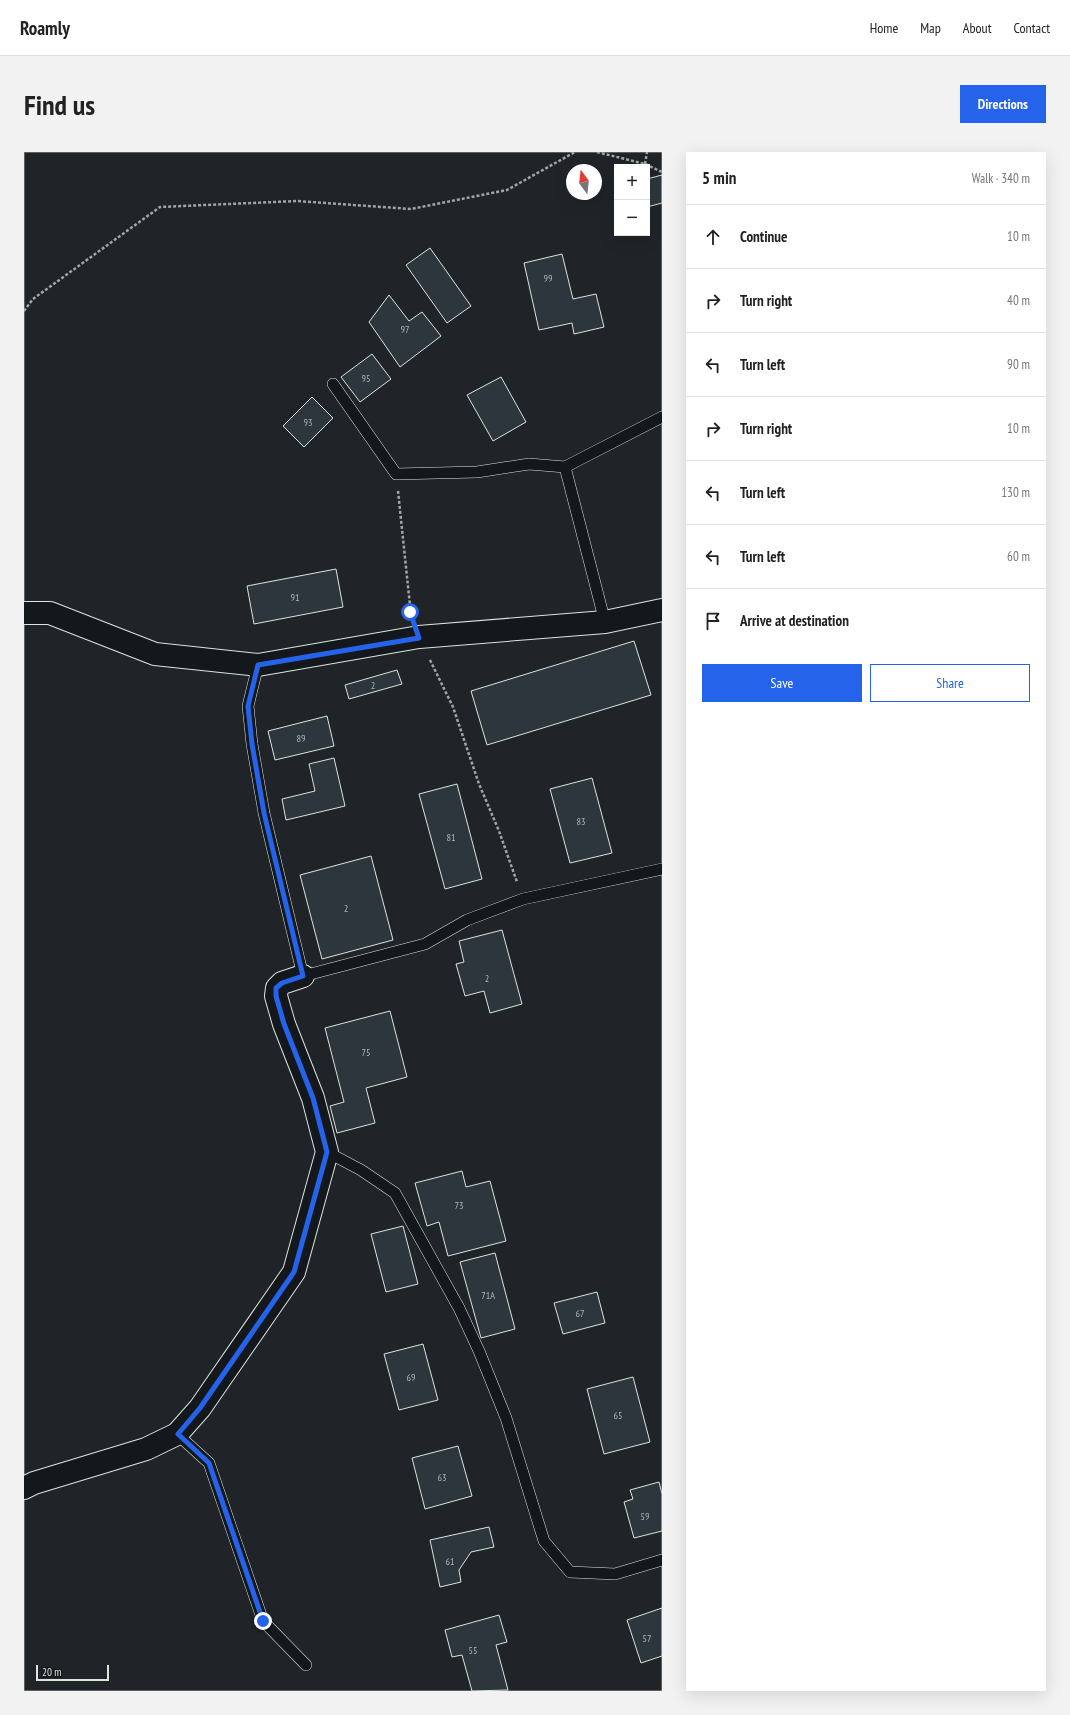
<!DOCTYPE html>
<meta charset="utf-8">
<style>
body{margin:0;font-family:"PT Sans Narrow",sans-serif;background:#f2f2f2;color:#222}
.controls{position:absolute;right:12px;top:12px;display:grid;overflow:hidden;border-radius:0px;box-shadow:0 4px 16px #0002}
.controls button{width:36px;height:36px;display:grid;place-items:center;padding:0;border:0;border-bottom:1px solid #e0e0e0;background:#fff;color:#222;font:20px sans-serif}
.compass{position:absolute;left:542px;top:12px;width:36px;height:36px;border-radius:50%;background:#fff;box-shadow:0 4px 16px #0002;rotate:345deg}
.scale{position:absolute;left:12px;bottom:10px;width:73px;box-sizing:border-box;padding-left:4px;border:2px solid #d8e6dc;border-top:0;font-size:11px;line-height:14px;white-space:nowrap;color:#d8e6dc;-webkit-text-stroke:3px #14181c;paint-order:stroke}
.stop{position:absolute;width:12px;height:12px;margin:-9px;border:3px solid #2563eb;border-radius:50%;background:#fff}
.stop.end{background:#2563eb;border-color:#fff;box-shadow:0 1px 4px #0008}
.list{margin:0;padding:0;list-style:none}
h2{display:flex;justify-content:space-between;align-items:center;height:52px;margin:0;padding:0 16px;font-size:17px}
h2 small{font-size:13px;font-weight:400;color:#767676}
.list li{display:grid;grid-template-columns:26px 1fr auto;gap:12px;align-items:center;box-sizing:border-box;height:64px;padding:0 16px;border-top:1px solid #e0e0e0}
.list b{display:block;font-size:15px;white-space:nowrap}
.list em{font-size:13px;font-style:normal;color:#767676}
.actions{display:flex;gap:8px;padding:12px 16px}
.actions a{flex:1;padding:9px 0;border:1px solid #2563eb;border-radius:0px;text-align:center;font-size:14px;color:#2563eb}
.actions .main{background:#2563eb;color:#fff}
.icon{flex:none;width:22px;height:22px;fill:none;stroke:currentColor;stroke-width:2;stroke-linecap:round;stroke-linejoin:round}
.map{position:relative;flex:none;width:638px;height:1539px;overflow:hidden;border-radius:0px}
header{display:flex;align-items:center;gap:24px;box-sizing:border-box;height:56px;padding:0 20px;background:#fff;border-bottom:1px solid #e0e0e0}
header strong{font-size:19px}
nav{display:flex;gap:22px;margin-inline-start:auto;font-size:14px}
.intro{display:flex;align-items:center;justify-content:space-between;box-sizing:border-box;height:96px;padding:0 24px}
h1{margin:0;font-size:28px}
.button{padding:10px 18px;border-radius:0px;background:#2563eb;color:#fff;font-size:14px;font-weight:700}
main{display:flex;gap:24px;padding:0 24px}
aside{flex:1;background:#fff;border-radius:0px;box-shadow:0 4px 16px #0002}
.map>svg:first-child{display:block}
.green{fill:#202428;stroke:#939e99;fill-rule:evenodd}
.building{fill:#2c363c;stroke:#d8e6dc}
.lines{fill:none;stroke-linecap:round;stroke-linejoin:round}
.service-casing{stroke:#d8e6dc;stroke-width:12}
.minor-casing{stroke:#d8e6dc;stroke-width:24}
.path{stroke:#9da8a2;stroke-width:2.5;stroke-dasharray:3 2;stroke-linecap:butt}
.service{stroke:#14181c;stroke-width:11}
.minor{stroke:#14181c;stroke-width:22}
.route{stroke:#2563eb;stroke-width:5}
.labels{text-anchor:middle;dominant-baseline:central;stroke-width:3;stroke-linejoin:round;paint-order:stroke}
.number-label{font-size:10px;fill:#adbab4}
</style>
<header>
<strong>Roamly</strong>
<nav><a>Home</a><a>Map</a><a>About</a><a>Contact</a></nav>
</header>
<div class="intro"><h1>Find us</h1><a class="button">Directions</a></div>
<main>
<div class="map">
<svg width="638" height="1539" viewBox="0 0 638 1539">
<rect width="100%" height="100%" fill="#14181c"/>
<path class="green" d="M 0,0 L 638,0 L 638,1539 L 0,1539 ZM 593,15 L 623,15 L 623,81 L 593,81 ZM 548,18 L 572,18 L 572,42 L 548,42 Z"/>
<path class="building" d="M 638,23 L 638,51 L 623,55 L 623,27 Z
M 406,96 L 447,154 L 423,171 L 382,113 Z
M 538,102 L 549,147 L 572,142 L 580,175 L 550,182 L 548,171 L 515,178 L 500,111 Z
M 365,143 L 385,169 L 398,160 L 417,184 L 376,215 L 345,170 Z
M 348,202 L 367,227 L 336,250 L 317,225 Z
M 477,225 L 502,270 L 469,289 L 443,243 Z
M 288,245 L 309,266 L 280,295 L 259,274 Z
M 312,417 L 319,455 L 230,472 L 223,434 Z
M 610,489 L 627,543 L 463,593 L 447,539 Z
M 373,518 L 378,532 L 325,547 L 321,533 Z
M 303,564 L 310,594 L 251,608 L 244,579 Z
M 310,606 L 321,654 L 262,668 L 258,647 L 291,639 L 285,612 Z
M 568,626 L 588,701 L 546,711 L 526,637 Z
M 433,632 L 458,727 L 421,737 L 395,642 Z
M 347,704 L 369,788 L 298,807 L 276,723 Z
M 478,778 L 498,852 L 466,861 L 460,839 L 441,844 L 432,812 L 440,810 L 435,789 Z
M 366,859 L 383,925 L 342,936 L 351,971 L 313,981 L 306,954 L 320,950 L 301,876 Z
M 438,1019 L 442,1035 L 466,1029 L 482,1089 L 424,1104 L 415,1070 L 403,1074 L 391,1031 Z
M 379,1074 L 394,1132 L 362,1140 L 347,1082 Z
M 471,1101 L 491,1177 L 457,1186 L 436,1110 Z
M 573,1140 L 581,1171 L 539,1182 L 530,1151 Z
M 399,1192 L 414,1248 L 375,1258 L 360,1202 Z
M 609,1225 L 626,1290 L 580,1302 L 563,1237 Z
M 434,1294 L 448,1344 L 401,1357 L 388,1306 Z
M 635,1330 L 638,1342 L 638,1379 L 610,1386 L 600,1350 L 609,1347 L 606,1338 Z
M 465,1375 L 470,1395 L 447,1400 L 435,1418 L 437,1430 L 416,1435 L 406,1388 Z
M 638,1456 L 638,1504 L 617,1511 L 603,1468 Z
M 475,1463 L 483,1490 L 472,1493 L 484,1538 L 448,1539 L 438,1503 L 428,1505 L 421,1478 Z"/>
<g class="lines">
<defs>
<path id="service" d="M 309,232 L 372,322 L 453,320 L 505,312 L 541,315 L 638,265
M 541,315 L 581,470
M 234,513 L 224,554 L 228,592 L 240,661 L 279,824 L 401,792 L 443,768 L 499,747 L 638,717
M 303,1000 L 337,1018 L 371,1041 L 435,1156 L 455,1199 L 482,1266 L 520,1389 L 546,1420 L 591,1422 L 638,1408
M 153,1282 L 185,1311 L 239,1469 L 282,1513"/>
<path id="minor" d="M 0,461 L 26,461 L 131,502 L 234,513 L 395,485 L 581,470 L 638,458
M 0,1336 L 10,1331 L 122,1297 L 153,1282 L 176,1256 L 270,1120 L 303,1000 L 289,946 L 260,872 L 252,844 L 253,836 L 258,831 L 279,824"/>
</defs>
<use href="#service" class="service-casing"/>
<use href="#minor" class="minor-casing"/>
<path class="path" d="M 573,0 L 621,12 L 638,20
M 621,12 L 623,0
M 0,159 L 9,147 L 136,55 L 273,49 L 387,57 L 483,38 L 551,0
M 374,339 L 387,463
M 406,508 L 429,555 L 455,632 L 475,679 L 493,730"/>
<use href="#service" class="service"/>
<use href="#minor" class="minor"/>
</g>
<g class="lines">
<path class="route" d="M 239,1469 L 185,1311 L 154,1282 L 176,1256 L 270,1120 L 303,1000 L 289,946 L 260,872 L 252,844 L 252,836 L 258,831 L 279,824 L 240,661 L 228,592 L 224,554 L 234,513 L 395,486 L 386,460"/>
</g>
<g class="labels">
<g class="number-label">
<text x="524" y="126">99</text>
<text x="381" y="177">97</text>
<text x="342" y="226">95</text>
<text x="284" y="270">93</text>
<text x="271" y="445">91</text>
<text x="349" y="533">2</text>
<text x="277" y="586">89</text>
<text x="557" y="669">83</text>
<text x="427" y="685">81</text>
<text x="322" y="756">2</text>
<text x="463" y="826">2</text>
<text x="342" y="900">75</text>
<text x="435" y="1053">73</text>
<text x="464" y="1143">71А</text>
<text x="556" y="1161">67</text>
<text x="387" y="1225">69</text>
<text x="594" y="1263">65</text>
<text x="418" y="1325">63</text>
<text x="621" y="1364">59</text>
<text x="426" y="1409">61</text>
<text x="623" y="1486">57</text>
<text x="449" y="1498">55</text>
</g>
</g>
</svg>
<div class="controls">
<button>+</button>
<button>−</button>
</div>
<svg class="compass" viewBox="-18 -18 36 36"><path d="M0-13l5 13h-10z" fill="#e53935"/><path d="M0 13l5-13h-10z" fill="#767676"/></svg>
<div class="scale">20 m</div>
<div class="stop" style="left:386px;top:460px"></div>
<div class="stop end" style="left:239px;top:1469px"></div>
</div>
<aside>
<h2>5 min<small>Walk · 340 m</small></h2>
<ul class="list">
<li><svg class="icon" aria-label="ahead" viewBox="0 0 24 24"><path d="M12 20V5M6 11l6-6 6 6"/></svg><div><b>Continue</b></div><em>10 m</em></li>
<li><svg class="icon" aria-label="right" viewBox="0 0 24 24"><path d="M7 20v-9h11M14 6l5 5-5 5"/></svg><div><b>Turn right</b></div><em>40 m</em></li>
<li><svg class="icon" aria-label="left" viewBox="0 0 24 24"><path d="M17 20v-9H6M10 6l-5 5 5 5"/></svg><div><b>Turn left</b></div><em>90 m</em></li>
<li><svg class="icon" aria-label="right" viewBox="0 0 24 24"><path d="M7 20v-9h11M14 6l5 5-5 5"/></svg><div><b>Turn right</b></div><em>10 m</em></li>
<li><svg class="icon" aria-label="left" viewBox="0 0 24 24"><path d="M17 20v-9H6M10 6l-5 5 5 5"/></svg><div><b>Turn left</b></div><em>130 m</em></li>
<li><svg class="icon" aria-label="left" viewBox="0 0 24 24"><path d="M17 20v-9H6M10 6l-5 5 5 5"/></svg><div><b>Turn left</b></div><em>60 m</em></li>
<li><svg class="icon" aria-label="arrive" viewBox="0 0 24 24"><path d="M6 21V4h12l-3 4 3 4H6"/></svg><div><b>Arrive at destination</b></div></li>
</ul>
<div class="actions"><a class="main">Save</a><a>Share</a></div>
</aside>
</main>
